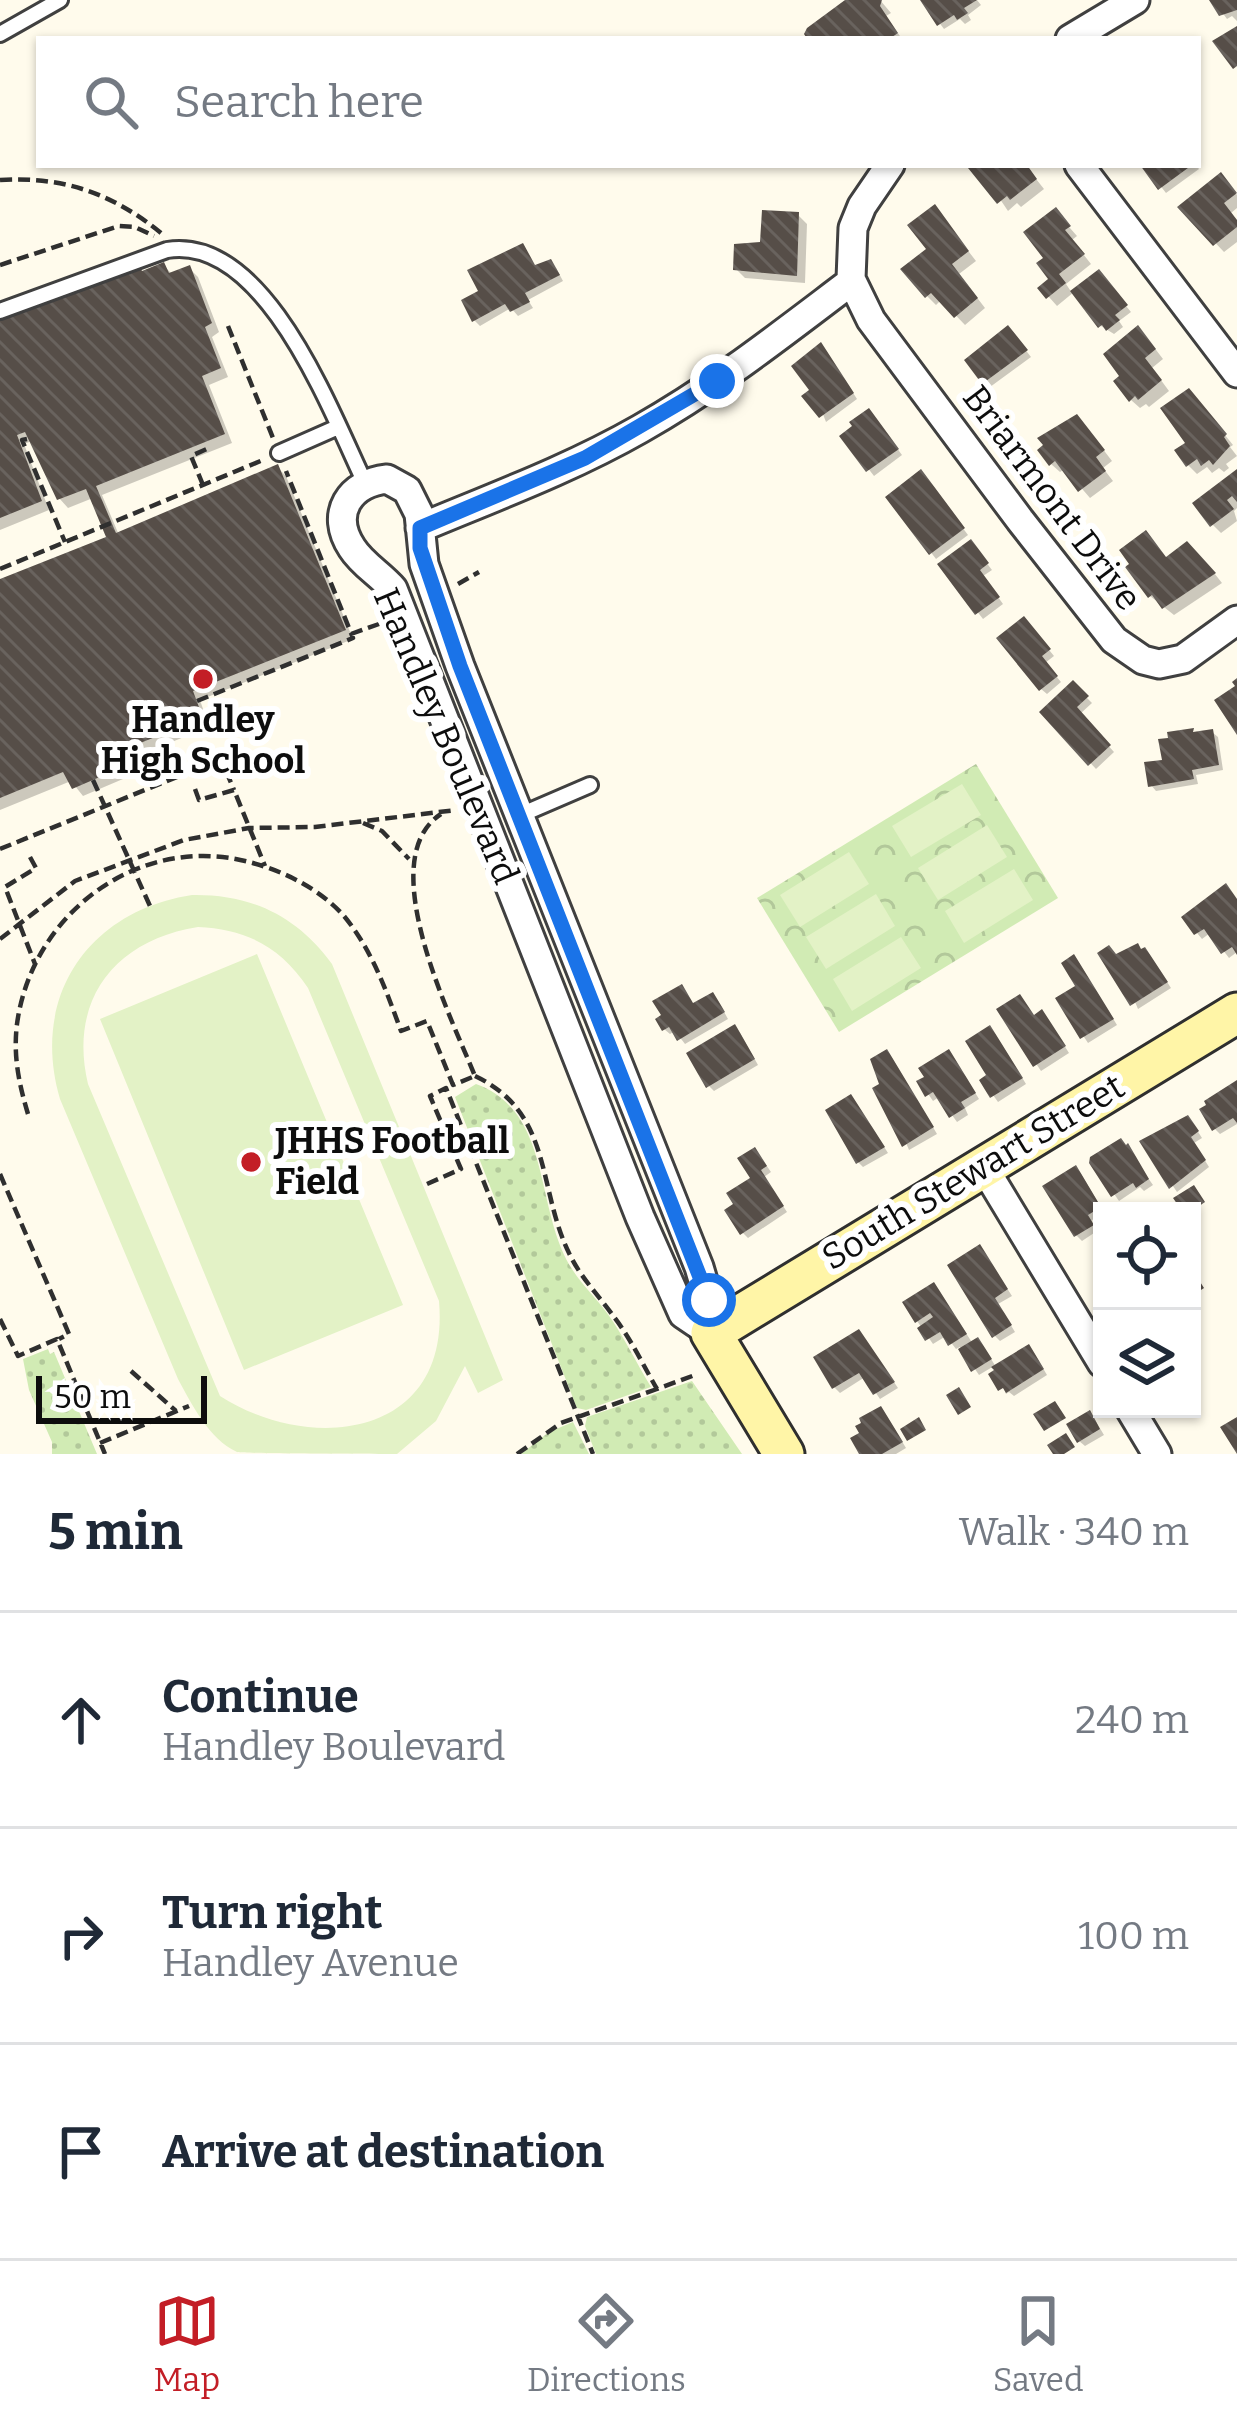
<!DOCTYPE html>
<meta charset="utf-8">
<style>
body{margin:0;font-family:Bitter,serif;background:#f2f2f3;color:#1f2937}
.controls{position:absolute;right:36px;bottom:36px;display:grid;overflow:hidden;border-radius:0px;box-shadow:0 3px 9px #0004}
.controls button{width:108px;height:108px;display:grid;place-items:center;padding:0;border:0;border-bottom:3px solid #e0e1e3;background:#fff;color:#1f2937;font:60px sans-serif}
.scale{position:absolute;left:36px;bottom:30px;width:171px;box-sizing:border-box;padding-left:12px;border:6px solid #0d0d0d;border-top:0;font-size:33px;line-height:42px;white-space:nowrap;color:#0d0d0d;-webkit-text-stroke:9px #fff;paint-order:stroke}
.stop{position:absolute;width:36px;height:36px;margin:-27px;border:9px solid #1a73e8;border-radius:50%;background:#fff}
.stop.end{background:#1a73e8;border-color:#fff;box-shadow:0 3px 12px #0008}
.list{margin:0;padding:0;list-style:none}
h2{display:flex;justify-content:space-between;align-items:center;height:156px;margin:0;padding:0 48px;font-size:51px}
h2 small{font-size:39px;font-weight:400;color:#747a83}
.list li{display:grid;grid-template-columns:78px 1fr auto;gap:36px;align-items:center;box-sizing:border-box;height:216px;padding:0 48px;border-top:3px solid #e0e1e3}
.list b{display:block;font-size:45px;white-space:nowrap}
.list p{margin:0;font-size:39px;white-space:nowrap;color:#747a83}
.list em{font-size:39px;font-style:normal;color:#747a83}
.icon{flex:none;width:66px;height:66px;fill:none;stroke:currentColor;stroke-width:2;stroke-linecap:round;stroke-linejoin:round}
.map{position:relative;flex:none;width:1237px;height:1454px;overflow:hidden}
.search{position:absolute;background:#fff;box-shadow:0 3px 9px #0004;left:36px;right:36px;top:36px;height:132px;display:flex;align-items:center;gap:30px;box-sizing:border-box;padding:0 42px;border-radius:0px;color:#747a83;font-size:45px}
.sheet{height:804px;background:#fff}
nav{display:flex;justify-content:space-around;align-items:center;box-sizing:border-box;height:168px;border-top:3px solid #e0e1e3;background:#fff;font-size:33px;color:#747a83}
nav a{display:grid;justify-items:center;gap:6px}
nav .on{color:#c31e26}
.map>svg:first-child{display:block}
.grass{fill:url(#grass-dots)}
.park{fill:url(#park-crowns)}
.pitch{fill:#e3f2c6;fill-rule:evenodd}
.shadow{fill:#0003}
.building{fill:url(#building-back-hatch)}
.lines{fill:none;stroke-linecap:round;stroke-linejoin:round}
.lane-casing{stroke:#404040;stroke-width:20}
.street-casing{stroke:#404040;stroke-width:33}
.secondary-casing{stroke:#2f2f2f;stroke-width:45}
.path{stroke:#2f2f2f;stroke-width:4.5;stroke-dasharray:12 6;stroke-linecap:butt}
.lane{stroke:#fff;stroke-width:14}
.street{stroke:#fff;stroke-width:27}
.secondary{stroke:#fff5a7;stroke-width:39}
.route{stroke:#1a73e8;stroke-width:15}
.poi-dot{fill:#c31e26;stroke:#fff;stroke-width:4.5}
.labels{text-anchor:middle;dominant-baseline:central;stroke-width:12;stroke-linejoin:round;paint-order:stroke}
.street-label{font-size:36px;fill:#0d0d0d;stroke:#fff}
.poi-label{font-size:36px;font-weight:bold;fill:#0d0d0d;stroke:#fff}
</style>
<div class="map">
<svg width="1237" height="1454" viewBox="0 0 1237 1454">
<defs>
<pattern id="grass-dots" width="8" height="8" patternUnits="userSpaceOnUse" patternTransform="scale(3)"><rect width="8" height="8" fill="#d1ebb4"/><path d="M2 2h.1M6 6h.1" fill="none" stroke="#b2c89a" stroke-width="1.8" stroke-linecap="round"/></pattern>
<pattern id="park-crowns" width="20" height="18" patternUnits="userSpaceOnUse" patternTransform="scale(3)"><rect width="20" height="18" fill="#d1ebb4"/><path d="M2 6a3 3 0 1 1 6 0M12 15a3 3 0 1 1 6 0" fill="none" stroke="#b2c89a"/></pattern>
<pattern id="building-back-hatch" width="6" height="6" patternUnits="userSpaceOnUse" patternTransform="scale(3)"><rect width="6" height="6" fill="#564e48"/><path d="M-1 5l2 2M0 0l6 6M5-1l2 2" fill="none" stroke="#69635e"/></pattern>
</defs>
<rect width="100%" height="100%" fill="#fffbec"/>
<path class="grass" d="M 476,1084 C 553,1112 534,1210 572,1269 C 582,1285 596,1298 607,1313 C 624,1336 636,1363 651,1387 L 586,1410 L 577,1408 L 455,1097 Z
M 48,1349 L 50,1354 L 54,1352 L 97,1454 L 52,1454 L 52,1442 L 29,1390 L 23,1359 Z
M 692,1381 L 742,1454 L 596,1454 L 585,1426 L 587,1417 Z
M 573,1422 L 589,1454 L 521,1454 L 549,1432 Z"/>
<path class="park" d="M 976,764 L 1058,898 L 839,1032 L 757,898 Z"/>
<path class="pitch" d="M 962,784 L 981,815 L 911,857 L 892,826 Z
M 987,825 L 1007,857 L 938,900 L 918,868 Z
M 849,852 L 869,884 L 800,927 L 780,895 Z
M 1014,869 L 1033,900 L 964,943 L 945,911 Z
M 876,894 L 895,926 L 826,969 L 806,937 Z
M 192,895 C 251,894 297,916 332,964 L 503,1380 L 478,1393 L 465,1366 L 436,1421 L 397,1454 C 370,1454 255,1454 237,1452 C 209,1439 192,1405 178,1379 L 60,1099 C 30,997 88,911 192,895 ZM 198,927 C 246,929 281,947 308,988 L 439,1301 C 451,1439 310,1454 220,1396 L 88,1084 C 68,1000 115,940 198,927 Z
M 901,937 L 921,968 L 852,1011 L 833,979 Z
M 257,954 L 403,1305 L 244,1370 L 100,1019 Z"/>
<path class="shadow" d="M 853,0 L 880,0 L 891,13 L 886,16 L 902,39 L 811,39 Z
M 922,0 L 977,0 L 981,5 L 968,15 L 971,20 L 965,24 L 960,19 L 944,29 Z
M 1213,0 L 1237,0 L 1237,21 L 1232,16 L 1227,19 Z
M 977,165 L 1025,165 L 1044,189 L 1021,207 L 1017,203 L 1008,211 Z
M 1144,165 L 1196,165 L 1199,169 L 1166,193 Z
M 1229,185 L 1237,195 L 1237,208 L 1231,213 L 1237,222 L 1237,242 L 1224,252 L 1182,208 Z
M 935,208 L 976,261 L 959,274 L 985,308 L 965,325 L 941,300 L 936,305 L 927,296 Z
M 1055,211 L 1077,236 L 1072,240 L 1091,264 L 1066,284 L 1072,293 L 1099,273 L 1131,312 L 1119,321 L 1123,327 L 1114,334 L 1101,326 L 1074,292 L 1057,306 L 1041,288 L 1053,280 L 1040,264 L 1047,259 L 1027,233 Z
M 798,215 L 807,224 L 805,283 L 745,278 L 736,269 Z
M 523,247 L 536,268 L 556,268 L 563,281 L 528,300 L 533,308 L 518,316 L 511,308 L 480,326 L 474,320 L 482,293 Z
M 164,266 L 173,275 L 189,268 L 198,277 L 219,332 L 212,337 L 228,377 L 209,385 L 232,443 L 102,495 L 119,535 L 277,467 L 286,476 L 353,639 L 200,700 L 209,727 L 117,764 L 123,779 L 83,796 L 71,781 L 0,810 L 0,582 L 110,538 L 93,498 L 68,508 L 59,498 L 32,441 L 24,444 L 49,510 L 0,530 L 0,323 Z
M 1013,334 L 1031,357 L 990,387 L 984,382 Z
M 1147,338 L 1163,359 L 1152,368 L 1169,391 L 1149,407 L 1146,404 L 1140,408 L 1131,400 Z
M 826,351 L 857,399 L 826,422 L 814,391 Z
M 1197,400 L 1233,445 L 1230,447 L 1237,456 L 1226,464 L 1229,468 L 1224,472 L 1219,468 L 1212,473 L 1207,467 L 1197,474 L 1188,465 Z
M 874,417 L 902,455 L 874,476 L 843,436 Z
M 1086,427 L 1112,461 L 1103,468 L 1113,481 L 1090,498 L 1065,469 L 1060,472 L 1051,464 Z
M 1237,472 L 1237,508 L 1234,511 L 1237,521 L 1221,533 L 1213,525 Z
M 926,479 L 968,535 L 936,559 L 889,497 Z
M 976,549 L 992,570 L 983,576 L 1003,604 L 983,619 L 941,565 Z
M 1207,564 L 1222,583 L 1174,615 L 1150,596 Z
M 1029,625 L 1054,656 L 1045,663 L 1061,682 L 1047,694 L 1041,689 Z
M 1073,684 L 1092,703 L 1080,714 L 1114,752 L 1096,769 L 1043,712 Z
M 1212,732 L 1218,737 L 1223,770 L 1196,775 L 1198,784 L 1156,791 L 1151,785 L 1165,762 Z
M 1237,901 L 1237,952 L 1229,958 L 1210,933 L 1202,939 L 1197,933 Z
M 1150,956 L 1171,988 L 1138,1009 L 1116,957 Z
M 1079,963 L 1117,1025 L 1088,1043 L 1059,999 L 1079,987 Z
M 718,1001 L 728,1019 L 685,1044 L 675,1031 L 670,1034 L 664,1029 L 694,1006 Z
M 1000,1010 L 1047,1018 L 1069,1053 L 1041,1071 Z
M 740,1033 L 758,1065 L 714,1091 L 709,1086 Z
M 995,1034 L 1026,1084 L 998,1102 L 983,1081 L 990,1076 Z
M 892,1058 L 937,1134 L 909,1150 L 882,1085 Z
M 954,1058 L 979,1099 L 965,1108 L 968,1115 L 957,1122 L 939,1097 L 933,1101 L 920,1082 Z
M 1237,1083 L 1237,1124 L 1220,1134 L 1215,1129 Z
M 856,1103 L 888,1153 L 863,1167 L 858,1162 Z
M 1193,1124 L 1202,1138 L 1194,1143 L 1209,1167 L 1177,1192 L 1143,1142 Z
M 1126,1147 L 1153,1185 L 1144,1191 L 1140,1187 L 1119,1201 L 1092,1162 Z
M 760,1156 L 771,1172 L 764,1177 L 787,1212 L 748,1238 L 743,1233 Z
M 1081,1174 L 1103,1211 L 1091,1221 L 1097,1231 L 1082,1241 L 1076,1235 Z
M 985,1254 L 1012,1296 L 998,1304 L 1015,1332 L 1000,1341 L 995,1336 Z
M 939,1291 L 973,1344 L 983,1346 L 996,1367 L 1034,1353 L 1047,1375 L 1014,1396 L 1009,1392 L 1006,1394 L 994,1366 L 979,1375 L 960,1347 L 956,1349 L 946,1336 L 933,1344 L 917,1321 Z
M 864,1338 L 898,1388 L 880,1399 L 865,1377 L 840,1393 L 834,1387 Z
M 886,1415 L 906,1448 L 896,1454 L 863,1454 L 863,1434 Z
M 1095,1420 L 1104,1435 L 1085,1446 L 1079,1441 Z"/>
<path class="building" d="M 845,0 L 882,0 L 880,6 L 898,33 L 889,39 L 807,39 L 804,34 L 807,28 Z
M 920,0 L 977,0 L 964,8 L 968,13 L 957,20 L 954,15 L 937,26 Z
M 1209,0 L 1237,0 L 1237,10 L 1219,16 Z
M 1237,26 L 1237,66 L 1233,69 L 1212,41 Z
M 972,165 L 1027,165 L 1037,179 L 1010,200 L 1007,196 L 997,204 L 968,168 Z
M 1140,165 L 1192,165 L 1158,190 Z
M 1221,172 L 1237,193 L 1224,203 L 1237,220 L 1237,227 L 1213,246 L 1177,207 Z
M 935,204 L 969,251 L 952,264 L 978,298 L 954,318 L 931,293 L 925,298 L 900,269 L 926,249 L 907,225 Z
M 1056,207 L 1071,226 L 1065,230 L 1085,254 L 1059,274 L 1066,283 L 1046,299 L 1037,288 L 1048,279 L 1036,263 L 1043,258 L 1023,232 Z
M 762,210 L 799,212 L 797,276 L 733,270 L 734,244 L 760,242 Z
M 523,243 L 535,265 L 551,259 L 560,275 L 525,293 L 530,302 L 510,312 L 505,304 L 472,322 L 461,300 L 478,291 L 467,270 Z
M 164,262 L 169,273 L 190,265 L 212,323 L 205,327 L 221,368 L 202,376 L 225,434 L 96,486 L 116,533 L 278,464 L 346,630 L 193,691 L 203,718 L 110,755 L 116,770 L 72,789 L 63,772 L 0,798 L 0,579 L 106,537 L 86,489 L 57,500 L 25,432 L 17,435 L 42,501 L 0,518 L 0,320 L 140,267 L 142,271 Z
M 1099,269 L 1128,305 L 1115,315 L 1120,320 L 1106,331 L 1102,325 L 1098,328 L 1070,291 Z
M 1008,325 L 1028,350 L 982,384 L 964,360 Z
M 1138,325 L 1156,349 L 1145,358 L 1162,380 L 1138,400 L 1135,396 L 1129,402 L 1113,381 L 1119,376 L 1103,354 Z
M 821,342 L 854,393 L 819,418 L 801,396 L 809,390 L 791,366 Z
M 1189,388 L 1227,434 L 1224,437 L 1230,446 L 1213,465 L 1209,460 L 1201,466 L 1197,459 L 1186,467 L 1174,450 L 1185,443 L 1160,408 Z
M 869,408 L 899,449 L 866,472 L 839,436 L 852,426 L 849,422 Z
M 1077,414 L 1105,450 L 1096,457 L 1106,471 L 1078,492 L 1055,461 L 1049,466 L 1037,450 L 1043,445 L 1037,438 Z
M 921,469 L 965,528 L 929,555 L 885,497 Z
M 1237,469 L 1237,502 L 1232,496 L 1227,500 L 1234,509 L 1210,527 L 1192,503 Z
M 1146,530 L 1166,557 L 1187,541 L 1216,573 L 1162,609 L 1152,595 L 1148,598 L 1125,567 L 1129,564 L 1119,550 Z
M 971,539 L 989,563 L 980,570 L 1000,597 L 975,615 L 937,564 Z
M 1024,616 L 1051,649 L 1042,656 L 1058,676 L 1039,691 L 996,638 Z
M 1237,678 L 1237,735 L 1214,700 L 1235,686 L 1232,682 Z
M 1073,680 L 1089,696 L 1077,707 L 1111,745 L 1088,766 L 1039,712 Z
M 1194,728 L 1193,732 L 1213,729 L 1219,765 L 1192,770 L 1194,779 L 1148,787 L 1144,762 L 1162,760 L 1158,739 L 1168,738 L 1167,732 Z
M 1226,883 L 1237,899 L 1237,955 L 1232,947 L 1221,954 L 1204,929 L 1194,935 L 1181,917 Z
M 1138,943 L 1141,949 L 1145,947 L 1168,982 L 1130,1006 L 1097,953 L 1109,945 L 1116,954 Z
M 1074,954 L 1114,1019 L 1080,1039 L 1055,998 L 1075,986 L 1061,963 Z
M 682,984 L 693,1003 L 713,992 L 725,1012 L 677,1041 L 669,1027 L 662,1031 L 655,1019 L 661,1015 L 652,1001 Z
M 1020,994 L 1034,1015 L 1042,1009 L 1066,1046 L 1033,1067 L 996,1009 Z
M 735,1024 L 755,1059 L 706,1088 L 686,1053 Z
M 990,1025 L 1023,1078 L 990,1098 L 979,1080 L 986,1075 L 965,1041 Z
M 887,1049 L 934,1127 L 902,1147 L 872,1088 L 879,1084 L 870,1059 Z
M 949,1049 L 976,1093 L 961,1102 L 965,1108 L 949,1118 L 933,1092 L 925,1097 L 916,1081 L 924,1077 L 918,1068 Z
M 1237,1080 L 1237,1123 L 1233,1118 L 1212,1131 L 1199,1109 L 1206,1105 L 1204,1101 Z
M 851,1094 L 885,1147 L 856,1164 L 825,1110 Z
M 1188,1115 L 1199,1131 L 1191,1137 L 1206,1160 L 1169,1189 L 1139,1141 Z
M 1121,1138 L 1126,1145 L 1128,1143 L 1149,1179 L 1136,1188 L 1133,1183 L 1111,1197 L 1089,1163 L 1090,1157 Z
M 755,1147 L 767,1166 L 761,1170 L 784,1206 L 740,1235 L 724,1210 L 733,1204 L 726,1193 L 750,1178 L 737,1158 Z
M 1076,1165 L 1101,1207 L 1088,1215 L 1094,1225 L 1074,1237 L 1042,1186 Z
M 1194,1185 L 1205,1202 L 1192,1211 L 1182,1211 L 1173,1198 Z
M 980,1244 L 1008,1289 L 995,1298 L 1012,1325 L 992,1338 L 947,1265 Z
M 1192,1269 L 1204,1288 L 1198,1292 L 1201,1297 L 1192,1303 Z
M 934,1282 L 967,1334 L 948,1346 L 940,1332 L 925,1341 L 917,1328 L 933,1317 L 930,1313 L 915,1323 L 902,1302 Z
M 859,1329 L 895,1382 L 873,1395 L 859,1373 L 832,1389 L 813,1357 Z
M 978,1337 L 992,1359 L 971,1372 L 958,1349 Z
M 1029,1344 L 1044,1369 L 1006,1393 L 1003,1388 L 998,1391 L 988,1374 L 994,1370 L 991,1367 Z
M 959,1387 L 971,1407 L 958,1415 L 946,1395 Z
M 1055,1401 L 1066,1418 L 1044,1431 L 1033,1414 Z
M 881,1406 L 903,1442 L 882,1454 L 859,1454 L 850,1438 L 859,1433 L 855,1426 L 861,1423 L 859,1418 Z
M 1090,1410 L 1100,1429 L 1077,1443 L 1066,1424 Z
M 919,1417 L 926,1430 L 907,1441 L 900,1429 Z
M 1237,1417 L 1237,1454 L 1220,1427 Z
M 1066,1433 L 1075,1447 L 1064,1454 L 1053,1454 L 1047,1445 Z"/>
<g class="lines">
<defs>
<path id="lane" d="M 0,34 L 60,0
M 0,311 L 167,250 C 265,234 331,412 365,483
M 279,453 L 338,427
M 518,816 L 590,785"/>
<path id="street" d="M 1070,39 L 1135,0
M 890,165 L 862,206 L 853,228 L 851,279 L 871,320 L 1020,520 L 1114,640 L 1143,660 L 1159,664 L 1183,659 L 1237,620
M 1079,165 L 1237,373
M 387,479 L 407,490 L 419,514 L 424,564 L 460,666 L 699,1267 L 710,1304 L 711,1333 L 683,1314 L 640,1217 L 393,589 C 381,575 362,564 352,548 C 329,513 350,483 387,479 Z
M 420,528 C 494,497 570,469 640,429 C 715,387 783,333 852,281
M 983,1166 L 1102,1363
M 1130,1409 L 1157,1454"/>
<path id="secondary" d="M 784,1454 L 711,1333 L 1237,1013"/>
</defs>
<use href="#lane" class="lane-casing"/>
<use href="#street" class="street-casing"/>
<use href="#secondary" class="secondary-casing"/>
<path class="path" d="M 0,180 C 62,176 112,193 161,233
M 0,265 L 119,226 L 135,227 L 154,236
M 228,326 L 273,438
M 27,439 L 22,440 L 65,542
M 203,485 L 191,456 L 211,447
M 0,569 L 263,460
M 458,584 L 479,572
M 351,634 L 379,624
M 197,701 L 353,638 L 286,471
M 93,780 L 150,906
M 195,789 L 199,800 L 234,790 L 265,866
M 363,823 L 382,831 L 409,859
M 0,849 L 221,759 L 234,790
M 30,857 L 36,868 L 5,887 L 35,964
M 0,939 L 75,881 L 184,840 L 249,828 L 315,827 L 456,810
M 475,1076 C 555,1114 536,1190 571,1257 C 582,1279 600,1297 614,1317 C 631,1339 643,1365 657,1389 L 695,1375
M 28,1114 C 19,1084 13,1056 17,1024 C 32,913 139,833 249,862 C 284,871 320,889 344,916 C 372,950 386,990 401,1031 L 427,1021 L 453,1085 L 475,1076 C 451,1017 372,859 441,814
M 0,1174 L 69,1334 L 59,1339
M 427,1184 L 461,1169 L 430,1096 L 446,1088 L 593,1454
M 0,1319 L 18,1356 L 57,1339 L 105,1454
M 131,1371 L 176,1411
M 100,1443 L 189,1406
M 517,1454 L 561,1423 L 657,1389"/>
<use href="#lane" class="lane"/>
<use href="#street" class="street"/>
<use href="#secondary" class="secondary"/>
</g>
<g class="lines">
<path class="route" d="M 709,1300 L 460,666 L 420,548 L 420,528 L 585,458 L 717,381"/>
</g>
<g class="poi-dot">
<circle cx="203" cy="679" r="12"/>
<circle cx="251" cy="1162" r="12"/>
</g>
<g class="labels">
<g class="street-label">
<text transform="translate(1052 498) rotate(53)">Briarmont Drive</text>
<text transform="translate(446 736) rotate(67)">Handley Boulevard</text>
<text transform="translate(973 1172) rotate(-31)">South Stewart Street</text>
</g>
<g class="poi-label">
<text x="203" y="720">Handley<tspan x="203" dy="41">High School</tspan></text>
<text x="275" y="1141" text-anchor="start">JHHS Football<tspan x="275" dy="41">Field</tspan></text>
</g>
</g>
</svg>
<div class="controls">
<button><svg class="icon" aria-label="locate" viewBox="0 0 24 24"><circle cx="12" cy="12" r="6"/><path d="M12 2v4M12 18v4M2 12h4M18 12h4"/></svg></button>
<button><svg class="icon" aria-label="layers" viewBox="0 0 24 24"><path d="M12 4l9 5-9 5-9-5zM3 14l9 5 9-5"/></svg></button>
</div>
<div class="scale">50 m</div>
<div class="stop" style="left:709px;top:1300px"></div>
<div class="stop end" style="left:717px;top:381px"></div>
<div class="search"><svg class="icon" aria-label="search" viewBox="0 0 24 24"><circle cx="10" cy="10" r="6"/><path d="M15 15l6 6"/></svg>Search here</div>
</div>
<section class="sheet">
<h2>5 min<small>Walk · 340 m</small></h2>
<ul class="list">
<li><svg class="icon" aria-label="ahead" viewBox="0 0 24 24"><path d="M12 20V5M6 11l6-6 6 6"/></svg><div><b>Continue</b><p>Handley Boulevard</p></div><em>240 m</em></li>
<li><svg class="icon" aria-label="right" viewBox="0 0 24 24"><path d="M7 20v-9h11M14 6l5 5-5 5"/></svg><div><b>Turn right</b><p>Handley Avenue</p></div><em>100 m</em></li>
<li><svg class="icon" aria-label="arrive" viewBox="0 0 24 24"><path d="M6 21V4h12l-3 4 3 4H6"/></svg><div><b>Arrive at destination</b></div></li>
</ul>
</section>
<nav>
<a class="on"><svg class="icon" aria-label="map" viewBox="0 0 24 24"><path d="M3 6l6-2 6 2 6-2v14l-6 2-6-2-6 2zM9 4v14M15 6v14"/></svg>Map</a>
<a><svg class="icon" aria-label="directions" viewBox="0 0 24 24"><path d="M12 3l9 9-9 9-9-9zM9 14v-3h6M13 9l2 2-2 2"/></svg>Directions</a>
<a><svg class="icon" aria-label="saved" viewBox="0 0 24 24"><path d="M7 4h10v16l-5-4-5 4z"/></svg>Saved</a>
</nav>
